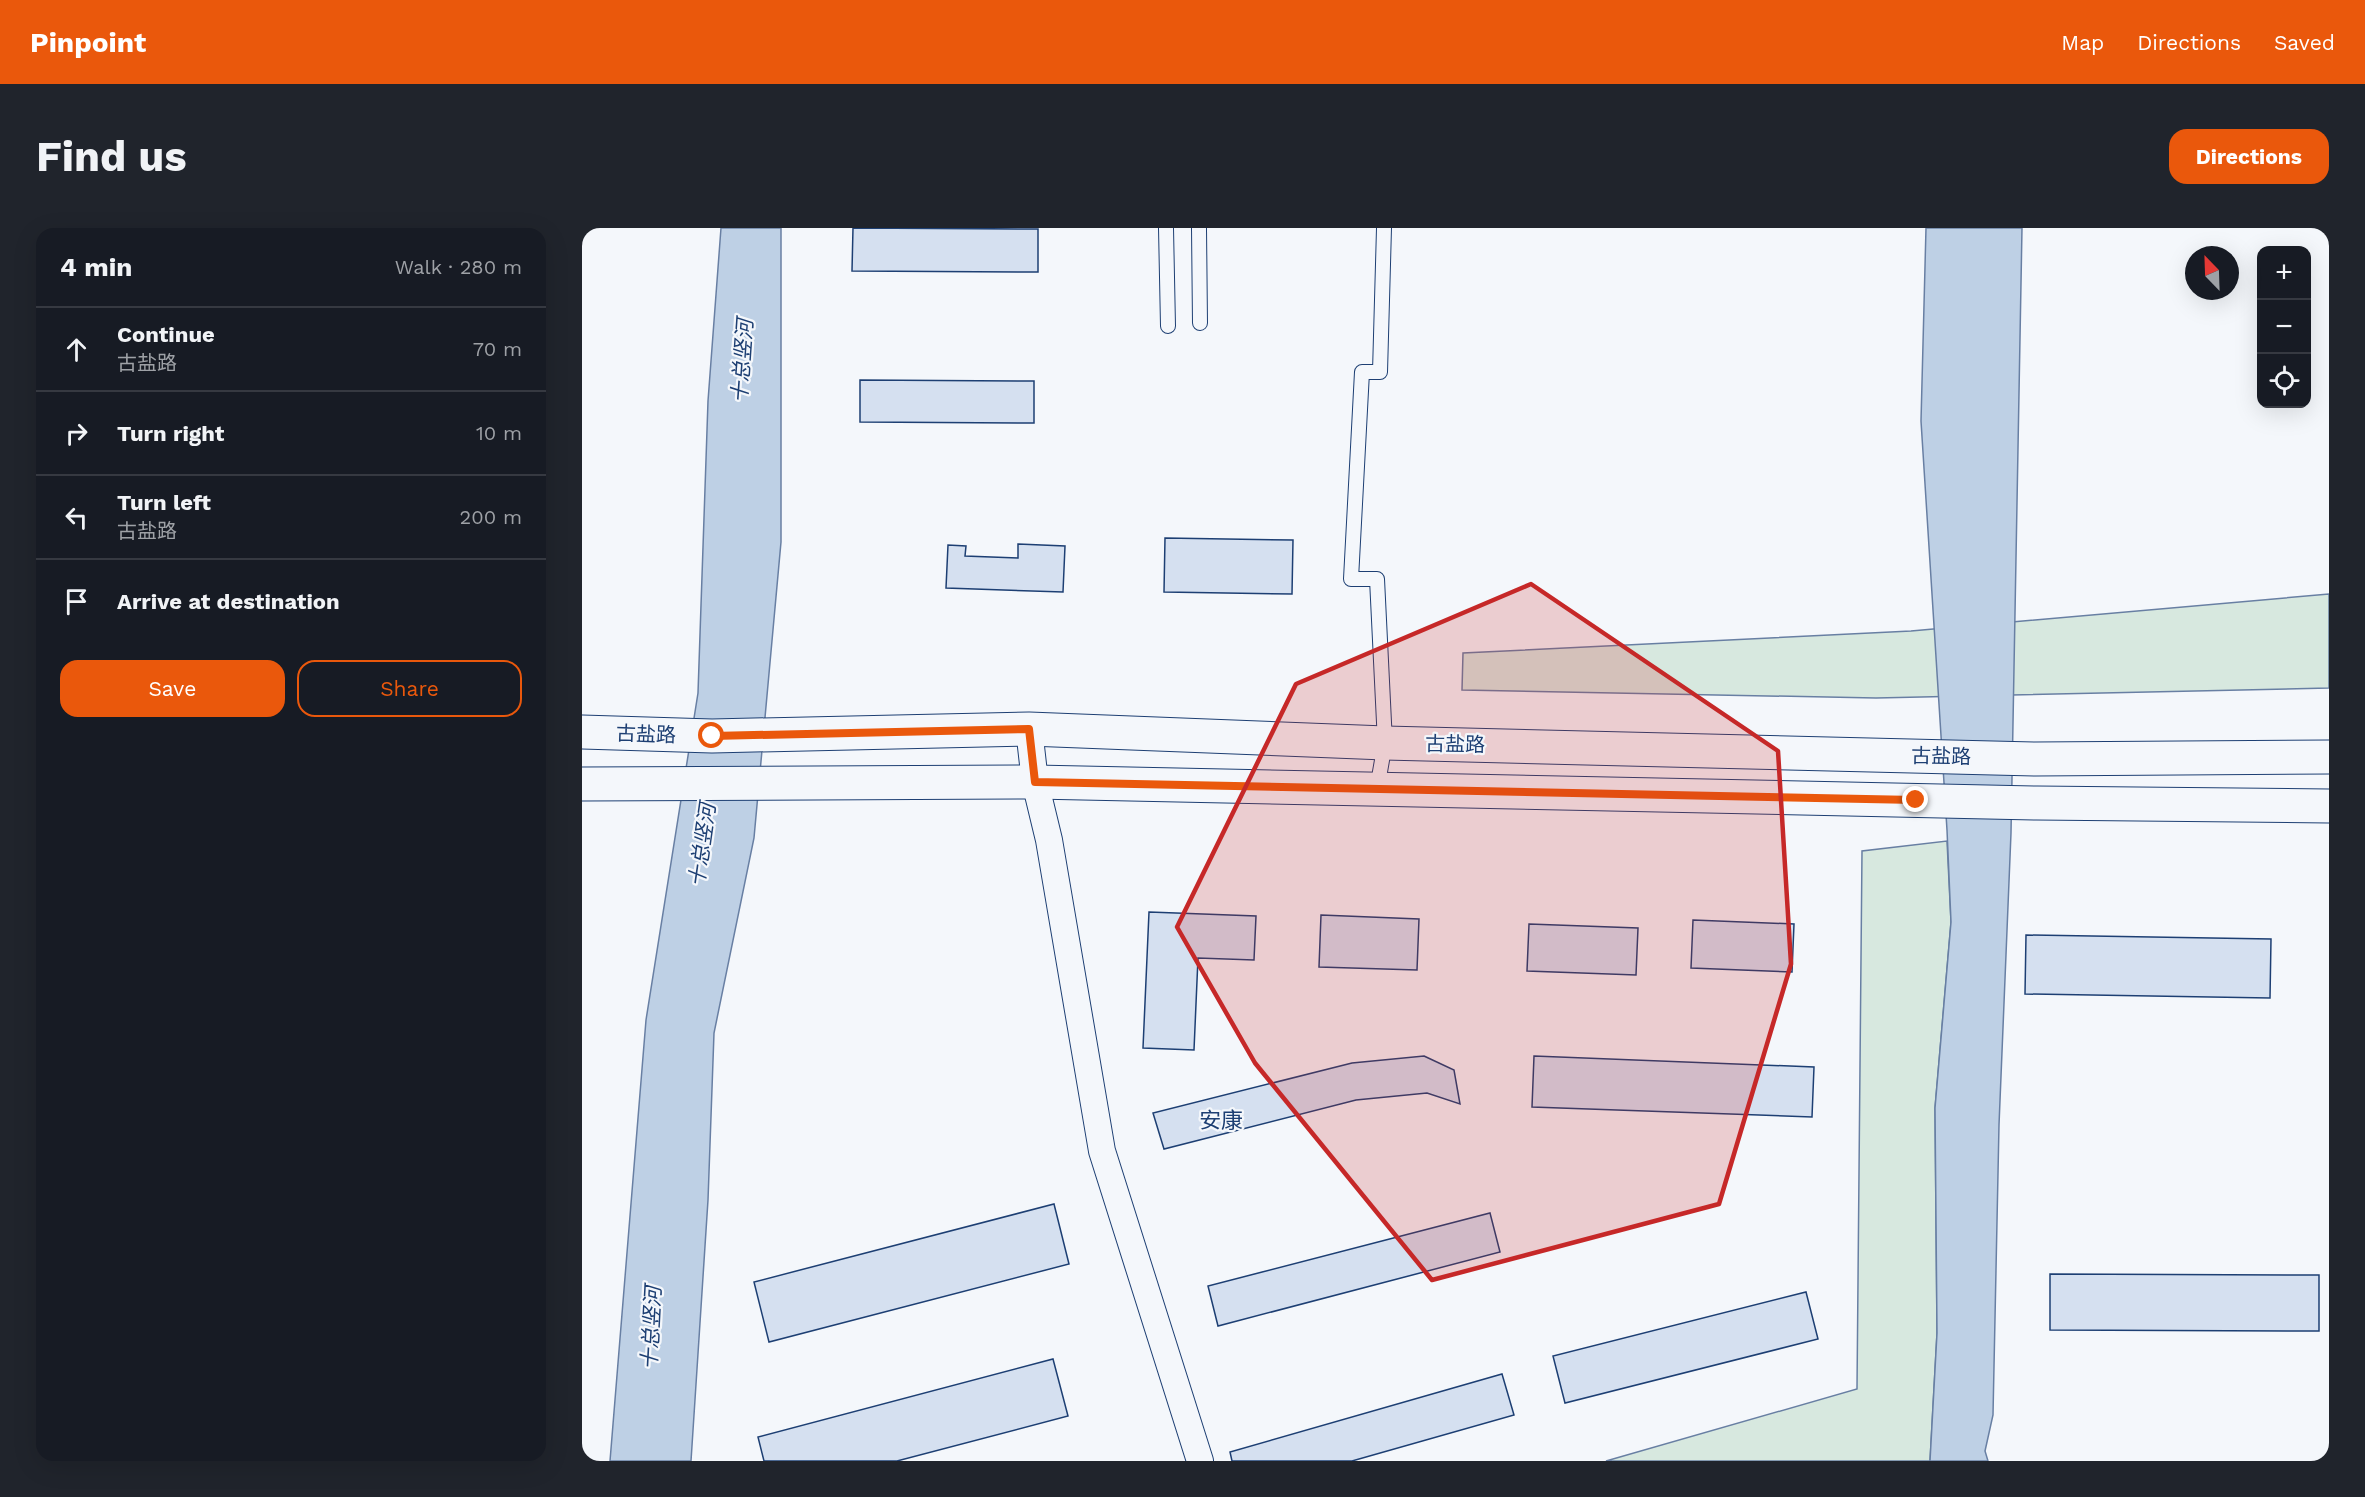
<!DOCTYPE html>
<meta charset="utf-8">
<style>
body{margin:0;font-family:"Work Sans","Noto Sans SC",sans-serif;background:#20242c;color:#f1f3f6}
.controls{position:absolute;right:18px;top:18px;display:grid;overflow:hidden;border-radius:12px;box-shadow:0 6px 24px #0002}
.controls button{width:54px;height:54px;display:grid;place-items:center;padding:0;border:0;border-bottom:2px solid #363941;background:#171b24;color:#f1f3f6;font:30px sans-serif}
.compass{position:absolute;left:1603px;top:18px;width:54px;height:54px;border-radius:50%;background:#171b24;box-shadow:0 6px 24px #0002;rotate:337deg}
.stop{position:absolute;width:18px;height:18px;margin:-14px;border:4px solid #ea580c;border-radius:50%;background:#fff}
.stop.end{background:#ea580c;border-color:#fff;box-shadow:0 2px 6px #0008}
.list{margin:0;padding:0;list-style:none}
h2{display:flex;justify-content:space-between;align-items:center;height:78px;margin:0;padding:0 24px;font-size:26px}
h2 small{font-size:20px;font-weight:400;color:#9ea1a6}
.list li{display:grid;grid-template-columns:39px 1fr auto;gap:18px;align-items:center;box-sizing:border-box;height:84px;padding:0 24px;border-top:2px solid #363941}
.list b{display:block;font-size:22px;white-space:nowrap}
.list p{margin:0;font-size:20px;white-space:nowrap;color:#9ea1a6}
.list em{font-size:20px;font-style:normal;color:#9ea1a6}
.actions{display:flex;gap:12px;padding:18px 24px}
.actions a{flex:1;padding:14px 0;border:2px solid #ea580c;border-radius:18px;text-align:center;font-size:21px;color:#ea580c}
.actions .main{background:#ea580c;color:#fff}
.icon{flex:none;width:33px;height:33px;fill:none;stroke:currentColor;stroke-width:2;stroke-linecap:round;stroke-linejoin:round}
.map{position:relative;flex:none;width:1747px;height:1233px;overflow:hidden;border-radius:18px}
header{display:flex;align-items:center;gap:36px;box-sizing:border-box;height:84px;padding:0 30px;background:#ea580c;color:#fff}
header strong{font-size:28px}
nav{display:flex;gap:33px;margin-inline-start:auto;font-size:21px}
.intro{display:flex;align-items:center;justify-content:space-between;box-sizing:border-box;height:144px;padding:0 36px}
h1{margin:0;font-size:42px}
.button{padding:15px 27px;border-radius:18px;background:#ea580c;color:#fff;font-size:21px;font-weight:700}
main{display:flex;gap:36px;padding:0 36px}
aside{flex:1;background:#171b24;border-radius:18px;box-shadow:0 6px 24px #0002}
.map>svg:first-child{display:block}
.green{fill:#d7e8df;stroke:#687fa3;stroke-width:1.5}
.water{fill:#bed0e5;stroke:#687fa3;stroke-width:1.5}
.building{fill:#d5e0f0;stroke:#1d3f73;stroke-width:1.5}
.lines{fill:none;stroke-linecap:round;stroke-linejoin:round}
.service-casing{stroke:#1d3f73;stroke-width:16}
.minor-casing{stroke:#1d3f73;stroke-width:28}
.tertiary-casing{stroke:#1d3f73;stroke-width:35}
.service{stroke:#f4f7fb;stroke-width:14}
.minor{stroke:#f4f7fb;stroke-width:26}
.tertiary{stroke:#f4f7fb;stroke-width:33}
.route{stroke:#ea580c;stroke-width:8}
.marked{fill:#c62828;fill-opacity:0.2;stroke:#c62828;stroke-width:4.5;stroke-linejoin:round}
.labels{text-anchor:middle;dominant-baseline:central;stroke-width:4.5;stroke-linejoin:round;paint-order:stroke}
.street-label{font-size:20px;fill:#1d3f73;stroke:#f4f7fb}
.water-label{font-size:21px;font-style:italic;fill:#1d3f73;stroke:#f4f7fb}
.quarter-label{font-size:22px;fill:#1d3f73;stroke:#f4f7fb}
</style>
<header>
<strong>Pinpoint</strong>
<nav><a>Map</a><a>Directions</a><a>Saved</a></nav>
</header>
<div class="intro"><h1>Find us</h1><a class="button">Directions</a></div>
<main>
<aside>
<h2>4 min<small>Walk · 280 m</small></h2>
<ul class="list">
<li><svg class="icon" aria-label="ahead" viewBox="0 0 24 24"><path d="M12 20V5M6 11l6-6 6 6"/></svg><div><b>Continue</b><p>古盐路</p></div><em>70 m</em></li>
<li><svg class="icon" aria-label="right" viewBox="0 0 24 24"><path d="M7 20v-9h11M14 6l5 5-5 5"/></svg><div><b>Turn right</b></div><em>10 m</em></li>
<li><svg class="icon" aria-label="left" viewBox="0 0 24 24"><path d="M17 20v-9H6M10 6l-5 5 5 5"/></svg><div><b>Turn left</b><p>古盐路</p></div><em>200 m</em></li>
<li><svg class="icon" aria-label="arrive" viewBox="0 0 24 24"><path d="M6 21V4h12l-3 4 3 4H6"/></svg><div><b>Arrive at destination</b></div></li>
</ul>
<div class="actions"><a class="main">Save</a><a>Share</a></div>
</aside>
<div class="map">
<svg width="1747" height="1233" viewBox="0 0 1747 1233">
<rect width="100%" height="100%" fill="#f4f7fb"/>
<path class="green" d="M 1747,366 L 1747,460 L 1294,470 L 880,462 L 881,425 L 1329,403 Z
M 1365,613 L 1369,694 L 1353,880 L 1355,1105 L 1348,1233 L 1024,1233 L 1275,1161 L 1280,623 Z"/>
<path class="water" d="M 139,0 L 199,0 L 199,314 L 172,610 L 132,805 L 126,972 L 109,1233 L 28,1233 L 64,792 L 116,465 L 126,173 Z
M 1344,0 L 1440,0 L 1429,605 L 1417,897 L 1411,1187 L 1403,1223 L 1406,1233 L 1348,1233 L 1355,1105 L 1353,880 L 1369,694 L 1365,602 L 1339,193 Z"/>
<path class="building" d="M 271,0 L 456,1 L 456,44 L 270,43 Z
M 278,152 L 452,153 L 452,195 L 278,194 Z
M 583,310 L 711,312 L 710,366 L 582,364 Z
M 436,316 L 483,318 L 481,364 L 364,360 L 366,317 L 384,318 L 383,328 L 436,330 Z
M 567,684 L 674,688 L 672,732 L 616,730 L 612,822 L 561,820 Z
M 739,687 L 837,691 L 835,742 L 737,739 Z
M 1111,692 L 1212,696 L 1210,744 L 1109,740 Z
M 947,696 L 1056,700 L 1054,747 L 945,743 Z
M 1444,707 L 1689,711 L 1688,770 L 1443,766 Z
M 842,828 L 872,842 L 878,876 L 845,865 L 774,872 L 582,921 L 571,885 L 770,835 Z
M 952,828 L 1232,839 L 1230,889 L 950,879 Z
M 472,976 L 487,1036 L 187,1114 L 172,1054 Z
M 908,985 L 918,1024 L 636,1098 L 626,1058 Z
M 1468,1046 L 1737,1047 L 1737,1103 L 1468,1102 Z
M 1224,1064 L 1236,1111 L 983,1175 L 971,1128 Z
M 471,1131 L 486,1188 L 315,1233 L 182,1233 L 176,1209 Z
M 920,1146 L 932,1187 L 770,1233 L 650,1233 L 648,1224 Z"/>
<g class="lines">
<defs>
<path id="service" d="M 584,0 L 586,98
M 617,0 L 618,95
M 795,561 L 803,515 L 795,351 L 769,351 L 780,144 L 798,144 L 802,0"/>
<path id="minor" d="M 447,501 L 453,554 L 467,612 L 520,923 L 618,1233"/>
<path id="tertiary" d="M 0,504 L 130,508 L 447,501 L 803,515 L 1453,531 L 1747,529
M 0,556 L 453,554 L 1455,575 L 1747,578"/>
</defs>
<use href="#service" class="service-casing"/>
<use href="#minor" class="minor-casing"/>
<use href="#tertiary" class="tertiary-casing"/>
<use href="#service" class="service"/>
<use href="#minor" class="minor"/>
<use href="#tertiary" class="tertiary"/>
</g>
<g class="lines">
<path class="route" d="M 130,508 L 447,501 L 453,554 L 1334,572"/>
</g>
<path class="marked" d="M 949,356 L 1196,523 L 1209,736 L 1137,976 L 850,1052 L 673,835 L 595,699 L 714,456 Z"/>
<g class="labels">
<g class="street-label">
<text transform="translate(64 506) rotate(2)">古盐路</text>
<text transform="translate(873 516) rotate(1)">古盐路</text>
<text transform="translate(1359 528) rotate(1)">古盐路</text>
</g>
<g class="water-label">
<text transform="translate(160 133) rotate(-86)">十总竖河</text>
<text transform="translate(120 617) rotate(-82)">十总竖河</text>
<text transform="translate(69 1100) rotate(-87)">十总竖河</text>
</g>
<g class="quarter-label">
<text x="639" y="892">安康</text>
</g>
</g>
</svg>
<div class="controls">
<button>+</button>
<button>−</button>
<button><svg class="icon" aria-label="locate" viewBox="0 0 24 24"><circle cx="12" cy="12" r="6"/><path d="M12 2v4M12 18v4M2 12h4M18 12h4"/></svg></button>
</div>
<svg class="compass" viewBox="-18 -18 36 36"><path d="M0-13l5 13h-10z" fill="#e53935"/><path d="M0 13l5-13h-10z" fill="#9ea1a6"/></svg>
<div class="stop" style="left:130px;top:508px"></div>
<div class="stop end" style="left:1334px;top:572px"></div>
</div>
</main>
